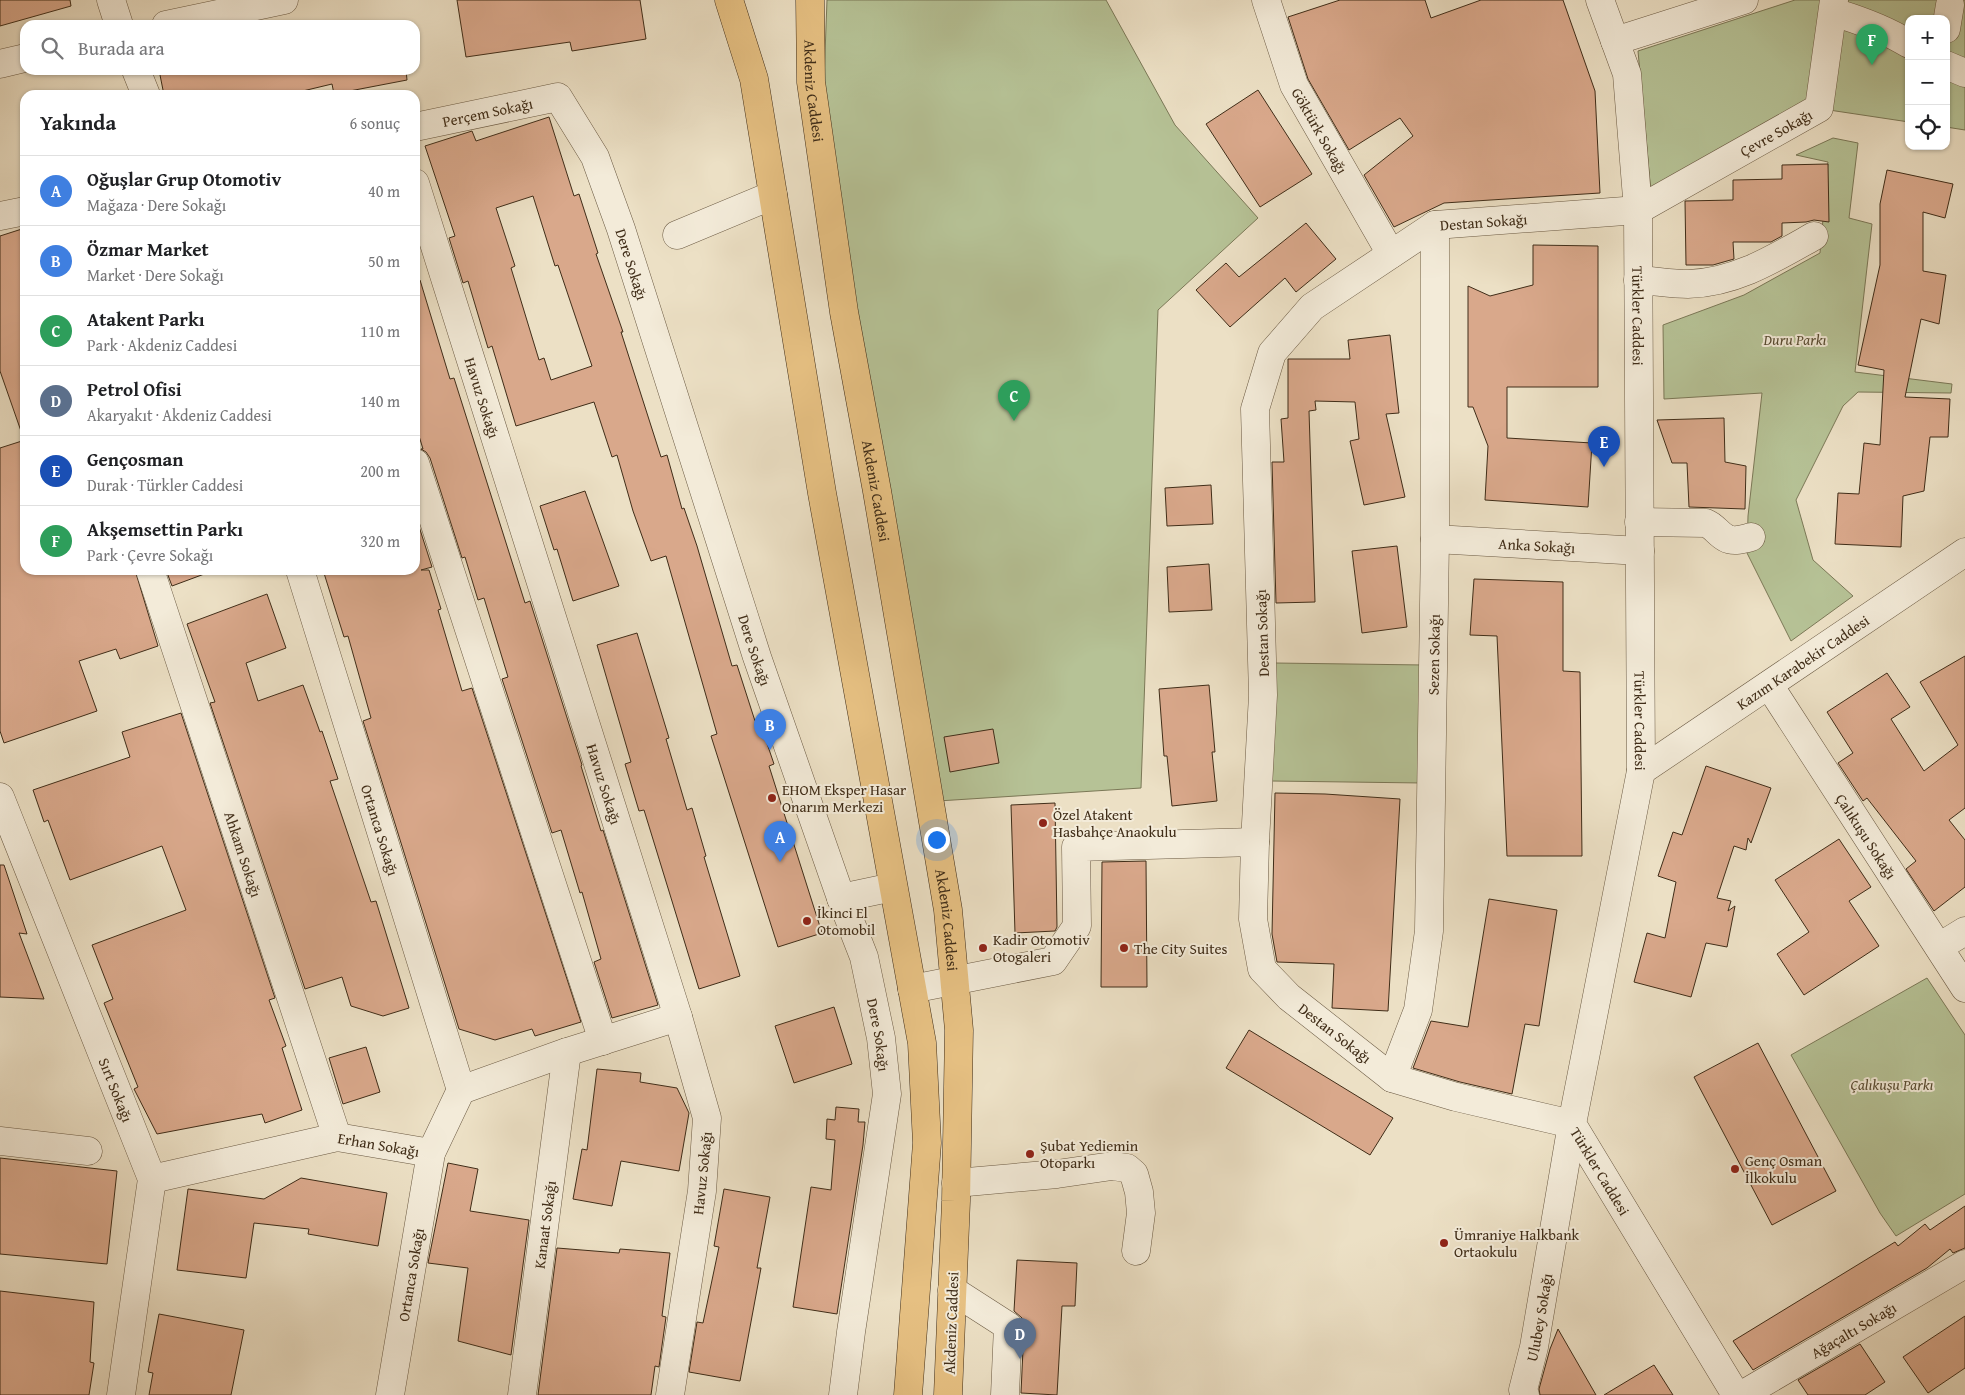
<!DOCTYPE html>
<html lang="tr">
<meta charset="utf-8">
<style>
body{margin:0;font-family:"Gentium Book Plus",serif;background:#f2f2f2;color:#202124}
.controls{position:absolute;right:15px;top:15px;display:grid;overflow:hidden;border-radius:10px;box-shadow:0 1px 4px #0004}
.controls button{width:45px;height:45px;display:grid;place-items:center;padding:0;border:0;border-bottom:1px solid #e0e0e0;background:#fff;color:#202124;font:25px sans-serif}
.you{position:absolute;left:936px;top:839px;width:18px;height:18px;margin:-12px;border:4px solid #fff;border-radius:50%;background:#1a73e8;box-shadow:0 0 0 8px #1a73e833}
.badge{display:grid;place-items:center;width:32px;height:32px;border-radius:50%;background:#1a73e8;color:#fff;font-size:16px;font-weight:700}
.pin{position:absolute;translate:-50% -41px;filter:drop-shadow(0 1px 2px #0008)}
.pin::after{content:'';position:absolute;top:26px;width:18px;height:15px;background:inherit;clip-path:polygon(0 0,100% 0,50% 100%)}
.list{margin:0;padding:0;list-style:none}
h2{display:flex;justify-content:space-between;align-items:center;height:65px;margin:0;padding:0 20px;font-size:21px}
h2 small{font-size:16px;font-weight:400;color:#757577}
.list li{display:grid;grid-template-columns:32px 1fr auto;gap:15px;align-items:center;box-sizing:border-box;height:70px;padding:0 20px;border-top:1px solid #e0e0e0}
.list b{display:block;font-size:19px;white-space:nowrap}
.list p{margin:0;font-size:16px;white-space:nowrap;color:#757577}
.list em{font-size:16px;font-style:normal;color:#757577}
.icon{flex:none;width:28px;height:28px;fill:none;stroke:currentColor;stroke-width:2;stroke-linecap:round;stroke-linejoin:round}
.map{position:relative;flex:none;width:1965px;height:1395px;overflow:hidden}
.search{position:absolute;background:#fff;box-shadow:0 1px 4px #0004;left:20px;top:20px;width:400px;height:55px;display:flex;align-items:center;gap:12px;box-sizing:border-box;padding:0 18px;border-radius:15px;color:#757577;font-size:19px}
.panel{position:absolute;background:#fff;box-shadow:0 1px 4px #0004;left:20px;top:90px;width:400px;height:485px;border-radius:15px}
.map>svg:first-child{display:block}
.green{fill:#b6c296;stroke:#7b7857}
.building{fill:#d9a88b;stroke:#402d18;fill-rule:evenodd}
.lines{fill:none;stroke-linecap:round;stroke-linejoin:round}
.minor-casing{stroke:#6b5a43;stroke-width:29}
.major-casing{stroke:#402d18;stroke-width:29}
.minor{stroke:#f3ebd9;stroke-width:28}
.major{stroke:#e6c082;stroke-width:28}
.poi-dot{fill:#8f2418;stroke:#f3ebd9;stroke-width:2}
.labels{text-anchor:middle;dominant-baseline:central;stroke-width:4;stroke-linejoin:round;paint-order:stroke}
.street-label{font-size:15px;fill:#402d18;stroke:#f3ebd9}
.park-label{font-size:15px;font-style:italic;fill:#584b31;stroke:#f3ebd9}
.poi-label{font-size:15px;fill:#402d18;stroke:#f3ebd9;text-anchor:start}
</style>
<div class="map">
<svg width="1965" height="1395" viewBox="0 0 1965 1395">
<rect width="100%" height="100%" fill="#ece0c5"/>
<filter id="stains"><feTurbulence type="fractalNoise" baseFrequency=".004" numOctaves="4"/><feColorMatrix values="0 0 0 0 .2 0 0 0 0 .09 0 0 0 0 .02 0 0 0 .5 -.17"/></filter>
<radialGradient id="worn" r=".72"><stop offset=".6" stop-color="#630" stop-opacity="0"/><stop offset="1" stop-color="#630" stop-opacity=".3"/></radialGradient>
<path class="green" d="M 827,0 L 1106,0 L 1175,125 L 1258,218 L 1158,310 L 1141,788 L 938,801 L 844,238 L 824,81 Z
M 1795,0 L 1825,0 L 1811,106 L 1651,193 L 1638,51 Z
M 1845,0 L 1965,0 L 1965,130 L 1946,127 L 1946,19 L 1909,19 L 1909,122 L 1829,110 Z
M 1833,138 L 1858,143 L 1849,218 L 1872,224 L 1855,372 L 1952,384 L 1951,393 L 1858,392 L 1843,406 L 1796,500 L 1813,560 L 1853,596 L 1791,641 L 1747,553 L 1748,516 L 1762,393 L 1664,399 L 1663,325 L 1744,295 L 1820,253 L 1828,162 L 1796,155 Z
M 1275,663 L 1424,665 L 1422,783 L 1272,781 Z
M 1927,978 L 1965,1035 L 1965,1194 L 1896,1236 L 1880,1213 L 1791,1055 Z"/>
<path class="building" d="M 0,0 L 70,0 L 71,6 L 0,26 Z
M 457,0 L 640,0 L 646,39 L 572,51 L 570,42 L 466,57 Z
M 1340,0 L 1425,0 L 1431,18 L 1481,0 L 1563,0 L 1595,91 L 1600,193 L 1444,203 L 1394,227 L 1364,175 L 1413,136 L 1400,118 L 1349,150 L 1308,79 L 1288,17 Z
M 159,70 L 406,70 L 407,80 L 334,94 L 332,84 L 286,95 L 164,95 Z
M 1258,90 L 1312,174 L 1260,207 L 1206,124 Z
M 549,117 L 574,196 L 579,194 L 598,253 L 596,254 L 623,332 L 621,332 L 661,457 L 667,455 L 682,509 L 684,508 L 697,546 L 732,666 L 737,665 L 755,721 L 759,720 L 774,764 L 769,766 L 822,933 L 778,947 L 711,736 L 717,734 L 666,556 L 651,561 L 633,511 L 617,455 L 612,457 L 594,402 L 516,426 L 492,346 L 488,348 L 468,281 L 463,283 L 449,238 L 455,236 L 425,146 L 472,131 L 476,141 ZM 533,196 L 555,266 L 558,265 L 592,366 L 551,380 L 544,358 L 539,360 L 511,268 L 515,266 L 496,208 Z
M 1828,164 L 1829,222 L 1814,220 L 1806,222 L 1782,223 L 1782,236 L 1771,242 L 1733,242 L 1734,259 L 1713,265 L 1686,265 L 1685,201 L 1733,200 L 1733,180 L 1782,179 L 1782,165 Z
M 1887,170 L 1953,184 L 1945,218 L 1923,212 L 1923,271 L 1946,275 L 1939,324 L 1921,319 L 1905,397 L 1950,399 L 1948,437 L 1930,437 L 1924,491 L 1903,496 L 1901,547 L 1835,544 L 1838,493 L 1859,494 L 1864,443 L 1880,445 L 1884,370 L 1858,365 L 1880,265 L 1880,204 Z
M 1306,223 L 1336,259 L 1296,292 L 1285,278 L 1230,327 L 1196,290 L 1226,263 L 1239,277 Z
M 25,228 L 25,433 L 22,434 L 0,371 L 0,236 Z
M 1533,245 L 1598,246 L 1598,387 L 1507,387 L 1507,438 L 1592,443 L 1588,507 L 1485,500 L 1488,446 L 1473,407 L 1468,407 L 1468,286 L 1490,296 L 1533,285 Z
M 415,280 L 420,280 L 450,379 L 454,378 L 525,603 L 530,601 L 582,765 L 581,766 L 601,831 L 603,830 L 658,1005 L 612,1018 L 594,962 L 601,959 L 582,892 L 580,893 L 561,830 L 552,833 L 502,679 L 508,677 L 484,598 L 478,600 L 465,557 L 462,558 L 430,458 L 426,452 L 421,449 L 423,449 L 415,423 Z
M 1390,335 L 1399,413 L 1386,414 L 1405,497 L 1364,505 L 1350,441 L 1359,439 L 1355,402 L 1315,401 L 1316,410 L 1309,411 L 1315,602 L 1276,603 L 1272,462 L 1284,462 L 1281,419 L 1288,418 L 1288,359 L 1350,359 L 1348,340 Z
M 1724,418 L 1725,462 L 1746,466 L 1745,509 L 1689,507 L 1687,463 L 1672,463 L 1657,420 Z
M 25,440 L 25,570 L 135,570 L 158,646 L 120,659 L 116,649 L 79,661 L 97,711 L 4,743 L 0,731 L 0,448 Z
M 1211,485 L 1213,524 L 1167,526 L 1165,488 Z
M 585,491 L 619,586 L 573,601 L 557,549 L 554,550 L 540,506 Z
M 415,514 L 432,567 L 421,570 L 429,570 L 441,609 L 438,610 L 462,691 L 472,688 L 581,1022 L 535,1036 L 532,1029 L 495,1040 L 459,1029 L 363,721 L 371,718 L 348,636 L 344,637 L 323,570 L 415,570 Z
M 1397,546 L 1407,627 L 1362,633 L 1352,551 Z
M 1209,564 L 1212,610 L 1169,612 L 1167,567 Z
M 166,570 L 207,570 L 207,573 L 172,586 Z
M 1474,579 L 1563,582 L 1563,671 L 1580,672 L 1582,856 L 1507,856 L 1497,636 L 1470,635 Z
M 267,594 L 286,648 L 246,663 L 258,701 L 303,685 L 320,732 L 322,731 L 338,779 L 330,781 L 371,902 L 376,901 L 409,1008 L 383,1016 L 351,1006 L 342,977 L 305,989 L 210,703 L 215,702 L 187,624 Z
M 637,633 L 669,738 L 666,739 L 687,810 L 692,808 L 706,856 L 704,857 L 740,976 L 699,989 L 644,810 L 639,811 L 625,764 L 631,762 L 597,645 Z
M 1965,656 L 1965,808 L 1949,820 L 1965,840 L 1965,887 L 1934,911 L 1906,869 L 1916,861 L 1867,798 L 1863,801 L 1838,763 L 1853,753 L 1827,712 L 1887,673 L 1910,707 L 1891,719 L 1924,771 L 1958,745 L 1920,682 Z
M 1209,685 L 1215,752 L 1212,752 L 1217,801 L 1172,806 L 1167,756 L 1164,756 L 1159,689 Z
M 181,713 L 275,998 L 269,1000 L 286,1046 L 282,1048 L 302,1110 L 265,1123 L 262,1114 L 157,1134 L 134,1089 L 138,1087 L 104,1003 L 113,999 L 92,945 L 186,910 L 162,846 L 70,880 L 48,820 L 44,822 L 33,790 L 130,757 L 122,732 Z
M 993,729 L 999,763 L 950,772 L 944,737 Z
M 1706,766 L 1771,788 L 1751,843 L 1748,838 L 1746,850 L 1734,846 L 1717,898 L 1731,901 L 1728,911 L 1735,906 L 1727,947 L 1706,943 L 1691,997 L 1634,982 L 1647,933 L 1665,938 L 1676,882 L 1658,876 L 1673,832 L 1682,835 Z
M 1275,793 L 1325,794 L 1400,799 L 1388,1011 L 1332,1008 L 1334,964 L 1277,962 L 1272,934 Z
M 1055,803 L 1057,927 L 1055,931 L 1015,933 L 1011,805 Z
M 1839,839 L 1871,887 L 1849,901 L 1879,946 L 1804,995 L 1777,954 L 1809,932 L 1775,880 Z
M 1146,861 L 1147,987 L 1101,987 L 1102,862 Z
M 0,865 L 4,865 L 27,934 L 19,933 L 44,999 L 0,997 Z
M 1489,899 L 1557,910 L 1539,1026 L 1525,1024 L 1512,1094 L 1460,1082 L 1413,1068 L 1431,1021 L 1468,1027 Z
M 834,1007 L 852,1064 L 794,1083 L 775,1026 Z
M 1249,1030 L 1393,1118 L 1370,1155 L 1226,1068 Z
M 1758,1043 L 1836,1191 L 1772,1225 L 1694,1077 Z
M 366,1047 L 380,1092 L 343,1104 L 329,1058 Z
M 597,1069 L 641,1073 L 640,1082 L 677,1088 L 689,1113 L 679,1171 L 621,1161 L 612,1206 L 573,1199 L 582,1149 L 587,1150 Z
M 836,1107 L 859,1109 L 858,1122 L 865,1122 L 863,1145 L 837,1314 L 793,1307 L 811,1187 L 831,1190 L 835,1140 L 826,1139 L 827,1119 L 835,1120 Z
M 0,1158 L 117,1171 L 107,1264 L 0,1254 Z
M 448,1163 L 478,1169 L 470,1211 L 529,1220 L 511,1355 L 458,1341 L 468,1268 L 428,1263 Z
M 301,1178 L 387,1193 L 378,1246 L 308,1234 L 309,1229 L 254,1223 L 246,1278 L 177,1270 L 188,1189 L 264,1199 Z
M 724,1189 L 770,1197 L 757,1268 L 761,1268 L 740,1381 L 689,1372 L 697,1322 L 703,1323 L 719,1247 L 714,1246 Z
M 1965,1206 L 1965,1248 L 1953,1253 L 1950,1249 L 1927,1268 L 1753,1370 L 1733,1341 L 1895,1242 L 1898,1246 L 1925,1224 L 1930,1230 Z
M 557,1248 L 619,1253 L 620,1249 L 670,1253 L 662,1316 L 666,1317 L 659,1367 L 655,1366 L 651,1395 L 538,1395 Z
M 1017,1260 L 1077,1263 L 1075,1306 L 1062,1306 L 1057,1395 L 1021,1393 L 1024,1327 L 1022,1318 L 1014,1311 Z
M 0,1291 L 94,1302 L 90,1362 L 94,1363 L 89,1395 L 0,1395 Z
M 159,1314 L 244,1330 L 231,1395 L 149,1395 L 153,1373 L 148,1372 Z
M 1965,1316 L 1965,1368 L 1928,1393 L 1903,1357 Z
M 1558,1329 L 1596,1395 L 1540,1395 L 1539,1389 L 1550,1349 Z
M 1860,1344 L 1885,1382 L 1865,1395 L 1808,1395 L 1798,1380 Z
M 1654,1365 L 1673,1395 L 1604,1395 Z"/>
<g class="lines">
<defs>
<g id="minor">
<path d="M 111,0 L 119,25"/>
<path id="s1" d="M 1266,0 L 1294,85 L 1391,254"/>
<path id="s2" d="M 1600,0 L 1627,74 L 1638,210 L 1641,771 L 1572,1124 L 1736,1395"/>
<path d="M 1833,12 C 1860,20 1885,29 1909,44"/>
<path d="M 166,25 L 284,0"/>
<path d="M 1946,29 L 1950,5"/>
<path d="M 1615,41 L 1744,0"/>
<path d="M 0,64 L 25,58"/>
<path d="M 1946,65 L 1965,73"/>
<path d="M 136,70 L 146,95"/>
<path id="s3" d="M 415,127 L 558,97 L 595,157 L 621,229 L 757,657 L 841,898 L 864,957 L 881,1038 L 887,1094 L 851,1332 L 843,1395"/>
<path id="s4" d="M 415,183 L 678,1017 L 707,1118 L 702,1191 L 670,1395"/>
<path d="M 0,216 L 25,211"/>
<path d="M 677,235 L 773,195"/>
<path d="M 1638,280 C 1655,281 1672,284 1688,284 C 1735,283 1775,258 1814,236"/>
<path d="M 415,463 L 603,1041"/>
<path d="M 1639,522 L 1706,523 C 1714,526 1718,534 1726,538 C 1733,542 1744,539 1751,537"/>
<path id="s5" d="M 1435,539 L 1640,551"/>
<path id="s6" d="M 150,570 L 337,1137"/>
<path id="s7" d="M 300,570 L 461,1090"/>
<path id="s8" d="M 1769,685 L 1965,988"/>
<path id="s9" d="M 1641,771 L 1965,552"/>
<path id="s10" d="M 0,797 L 152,1179 L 121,1395"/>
<path d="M 841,898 L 893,887"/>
<path d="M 1939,947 L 1965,931"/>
<path d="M 912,989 L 1053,961 L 1077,926 L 1076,847 L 1255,842"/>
<path id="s11" d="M 1392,1078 L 1418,1010 L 1429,931 L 1435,539 L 1435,225"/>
<path d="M 0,1141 L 88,1151"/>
<path id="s12" d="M 152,1179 L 337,1137 L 431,1153"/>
<path d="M 956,1183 L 1057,1174 L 1112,1166 L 1127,1168 L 1134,1174 L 1139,1192 L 1141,1213 L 1136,1251"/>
<path d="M 952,1290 L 1008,1326 L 1005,1395"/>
<path id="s13" d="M 390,1395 L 431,1153 L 461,1090 L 567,1052 L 678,1017"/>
<path id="s14" d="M 522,1395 L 567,1052"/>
<path id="s15" d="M 1525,1395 L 1523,1390 L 1534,1347 L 1572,1124 L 1456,1097 L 1392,1078 L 1289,997 L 1262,969 L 1253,919 L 1255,842 L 1263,695 L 1255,409 L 1272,353 L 1312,307 L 1435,225 L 1638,210 L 1819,108 L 1834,0"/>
<path id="s16" d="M 1742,1395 L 1965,1264"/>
</g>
<g id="major">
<path d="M 729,0 L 754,79 L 822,493 L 922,1043 L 927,1143 L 908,1395"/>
<path id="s17" d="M 810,0 L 811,82 L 844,312 L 877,491 L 948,910 L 959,1030 L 956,1201 L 948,1395"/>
</g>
</defs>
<use href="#minor" class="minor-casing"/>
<use href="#major" class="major-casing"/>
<use href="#minor" class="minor"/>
<use href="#major" class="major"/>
</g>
<g class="poi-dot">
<circle cx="772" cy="798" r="5"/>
<circle cx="1043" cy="823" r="5"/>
<circle cx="807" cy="921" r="5"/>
<circle cx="983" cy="948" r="5"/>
<circle cx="1124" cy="948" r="5"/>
<circle cx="1030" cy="1154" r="5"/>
<circle cx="1735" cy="1169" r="5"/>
<circle cx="1444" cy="1243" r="5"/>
</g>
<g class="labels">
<g class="street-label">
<text stroke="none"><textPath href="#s17" startOffset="91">Akdeniz Caddesi</textPath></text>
<text stroke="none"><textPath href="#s3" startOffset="74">Perçem Sokağı</textPath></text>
<text stroke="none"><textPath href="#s1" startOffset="142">Göktürk Sokağı</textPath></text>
<text stroke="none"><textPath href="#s15" startOffset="1822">Çevre Sokağı</textPath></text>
<text stroke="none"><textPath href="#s15" startOffset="1509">Destan Sokağı</textPath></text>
<text stroke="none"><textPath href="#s3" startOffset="330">Dere Sokağı</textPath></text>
<text stroke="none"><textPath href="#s2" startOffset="321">Türkler Caddesi</textPath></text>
<text stroke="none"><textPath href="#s4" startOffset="225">Havuz Sokağı</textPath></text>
<text stroke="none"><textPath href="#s17" startOffset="496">Akdeniz Caddesi</textPath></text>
<text stroke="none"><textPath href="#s5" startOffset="102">Anka Sokağı</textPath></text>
<text transform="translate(1262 633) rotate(-92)">Destan Sokağı</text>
<text stroke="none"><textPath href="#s3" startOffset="735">Dere Sokağı</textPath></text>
<text stroke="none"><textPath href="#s11" startOffset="429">Sezen Sokağı</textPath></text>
<text stroke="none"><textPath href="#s9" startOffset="195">Kazım Karabekir Caddesi</textPath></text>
<text stroke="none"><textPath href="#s2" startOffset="726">Türkler Caddesi</textPath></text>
<text stroke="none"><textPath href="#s4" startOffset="630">Havuz Sokağı</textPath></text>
<text stroke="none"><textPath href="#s7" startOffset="272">Ortanca Sokağı</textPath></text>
<text stroke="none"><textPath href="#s8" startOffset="180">Çalıkuşu Sokağı</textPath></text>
<text stroke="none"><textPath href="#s6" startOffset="299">Ahkam Sokağı</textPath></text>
<text stroke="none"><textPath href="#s17" startOffset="931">Akdeniz Caddesi</textPath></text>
<text transform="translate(1335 1033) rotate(38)">Destan Sokağı</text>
<text stroke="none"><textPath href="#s3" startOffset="1140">Dere Sokağı</textPath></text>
<text stroke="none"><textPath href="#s10" startOffset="315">Sırt Sokağı</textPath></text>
<text stroke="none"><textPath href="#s12" startOffset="232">Erhan Sokağı</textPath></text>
<text stroke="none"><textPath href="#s2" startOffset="1191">Türkler Caddesi</textPath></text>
<text transform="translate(702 1173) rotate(-84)">Havuz Sokağı</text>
<text stroke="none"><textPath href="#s14" startOffset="172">Kanaat Sokağı</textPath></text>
<text stroke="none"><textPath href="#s13" startOffset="122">Ortanca Sokağı</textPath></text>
<text stroke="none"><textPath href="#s15" startOffset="80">Ulubey Sokağı</textPath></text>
<text transform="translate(951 1323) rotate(-88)">Akdeniz Caddesi</text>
<text stroke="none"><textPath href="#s16" startOffset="129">Ağaçaltı Sokağı</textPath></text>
</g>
<g class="park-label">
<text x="1795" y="339">Duru Parkı</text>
<text x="1892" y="1084">Çalıkuşu Parkı</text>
</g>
<g class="poi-label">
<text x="782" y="789">EHOM Eksper Hasar<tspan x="782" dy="17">Onarım Merkezi</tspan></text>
<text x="1053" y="814">Özel Atakent<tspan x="1053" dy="17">Hasbahçe Anaokulu</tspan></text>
<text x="817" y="912">İkinci El<tspan x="817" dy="17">Otomobil</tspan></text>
<text x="993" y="939">Kadir Otomotiv<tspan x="993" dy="17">Otogaleri</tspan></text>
<text x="1134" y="948">The City Suites</text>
<text x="1040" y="1145">Şubat Yediemin<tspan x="1040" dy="17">Otoparkı</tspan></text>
<text x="1745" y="1160">Genç Osman<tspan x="1745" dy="17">İlkokulu</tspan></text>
<text x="1454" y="1234">Ümraniye Halkbank<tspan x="1454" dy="17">Ortaokulu</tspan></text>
</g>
</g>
<rect width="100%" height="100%" filter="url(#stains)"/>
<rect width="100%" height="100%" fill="url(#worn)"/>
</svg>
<div class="controls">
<button>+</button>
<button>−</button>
<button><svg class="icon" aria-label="locate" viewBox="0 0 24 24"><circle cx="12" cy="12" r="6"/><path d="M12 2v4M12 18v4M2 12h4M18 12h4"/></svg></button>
</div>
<div class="you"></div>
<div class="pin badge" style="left:780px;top:862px;background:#3f7fe0">A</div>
<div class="pin badge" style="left:770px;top:750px;background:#3f7fe0">B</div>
<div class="pin badge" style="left:1014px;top:421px;background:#2e9e5b">C</div>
<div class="pin badge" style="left:1020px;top:1359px;background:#5c6f8a">D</div>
<div class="pin badge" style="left:1604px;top:467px;background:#1a4fb4">E</div>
<div class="pin badge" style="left:1872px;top:65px;background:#2e9e5b">F</div>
<div class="search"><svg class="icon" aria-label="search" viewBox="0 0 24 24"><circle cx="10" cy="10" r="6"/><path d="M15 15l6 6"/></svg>Burada ara</div>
<section class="panel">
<h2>Yakında<small>6 sonuç</small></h2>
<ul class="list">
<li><span class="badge" style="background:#3f7fe0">A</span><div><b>Oğuşlar Grup Otomotiv</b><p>Mağaza · Dere Sokağı</p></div><em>40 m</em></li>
<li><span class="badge" style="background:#3f7fe0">B</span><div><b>Özmar Market</b><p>Market · Dere Sokağı</p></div><em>50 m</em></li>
<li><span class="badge" style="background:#2e9e5b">C</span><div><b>Atakent Parkı</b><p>Park · Akdeniz Caddesi</p></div><em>110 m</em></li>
<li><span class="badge" style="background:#5c6f8a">D</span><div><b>Petrol Ofisi</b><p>Akaryakıt · Akdeniz Caddesi</p></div><em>140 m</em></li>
<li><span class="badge" style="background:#1a4fb4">E</span><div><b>Gençosman</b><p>Durak · Türkler Caddesi</p></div><em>200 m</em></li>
<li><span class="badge" style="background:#2e9e5b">F</span><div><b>Akşemsettin Parkı</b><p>Park · Çevre Sokağı</p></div><em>320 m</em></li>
</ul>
</section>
</div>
